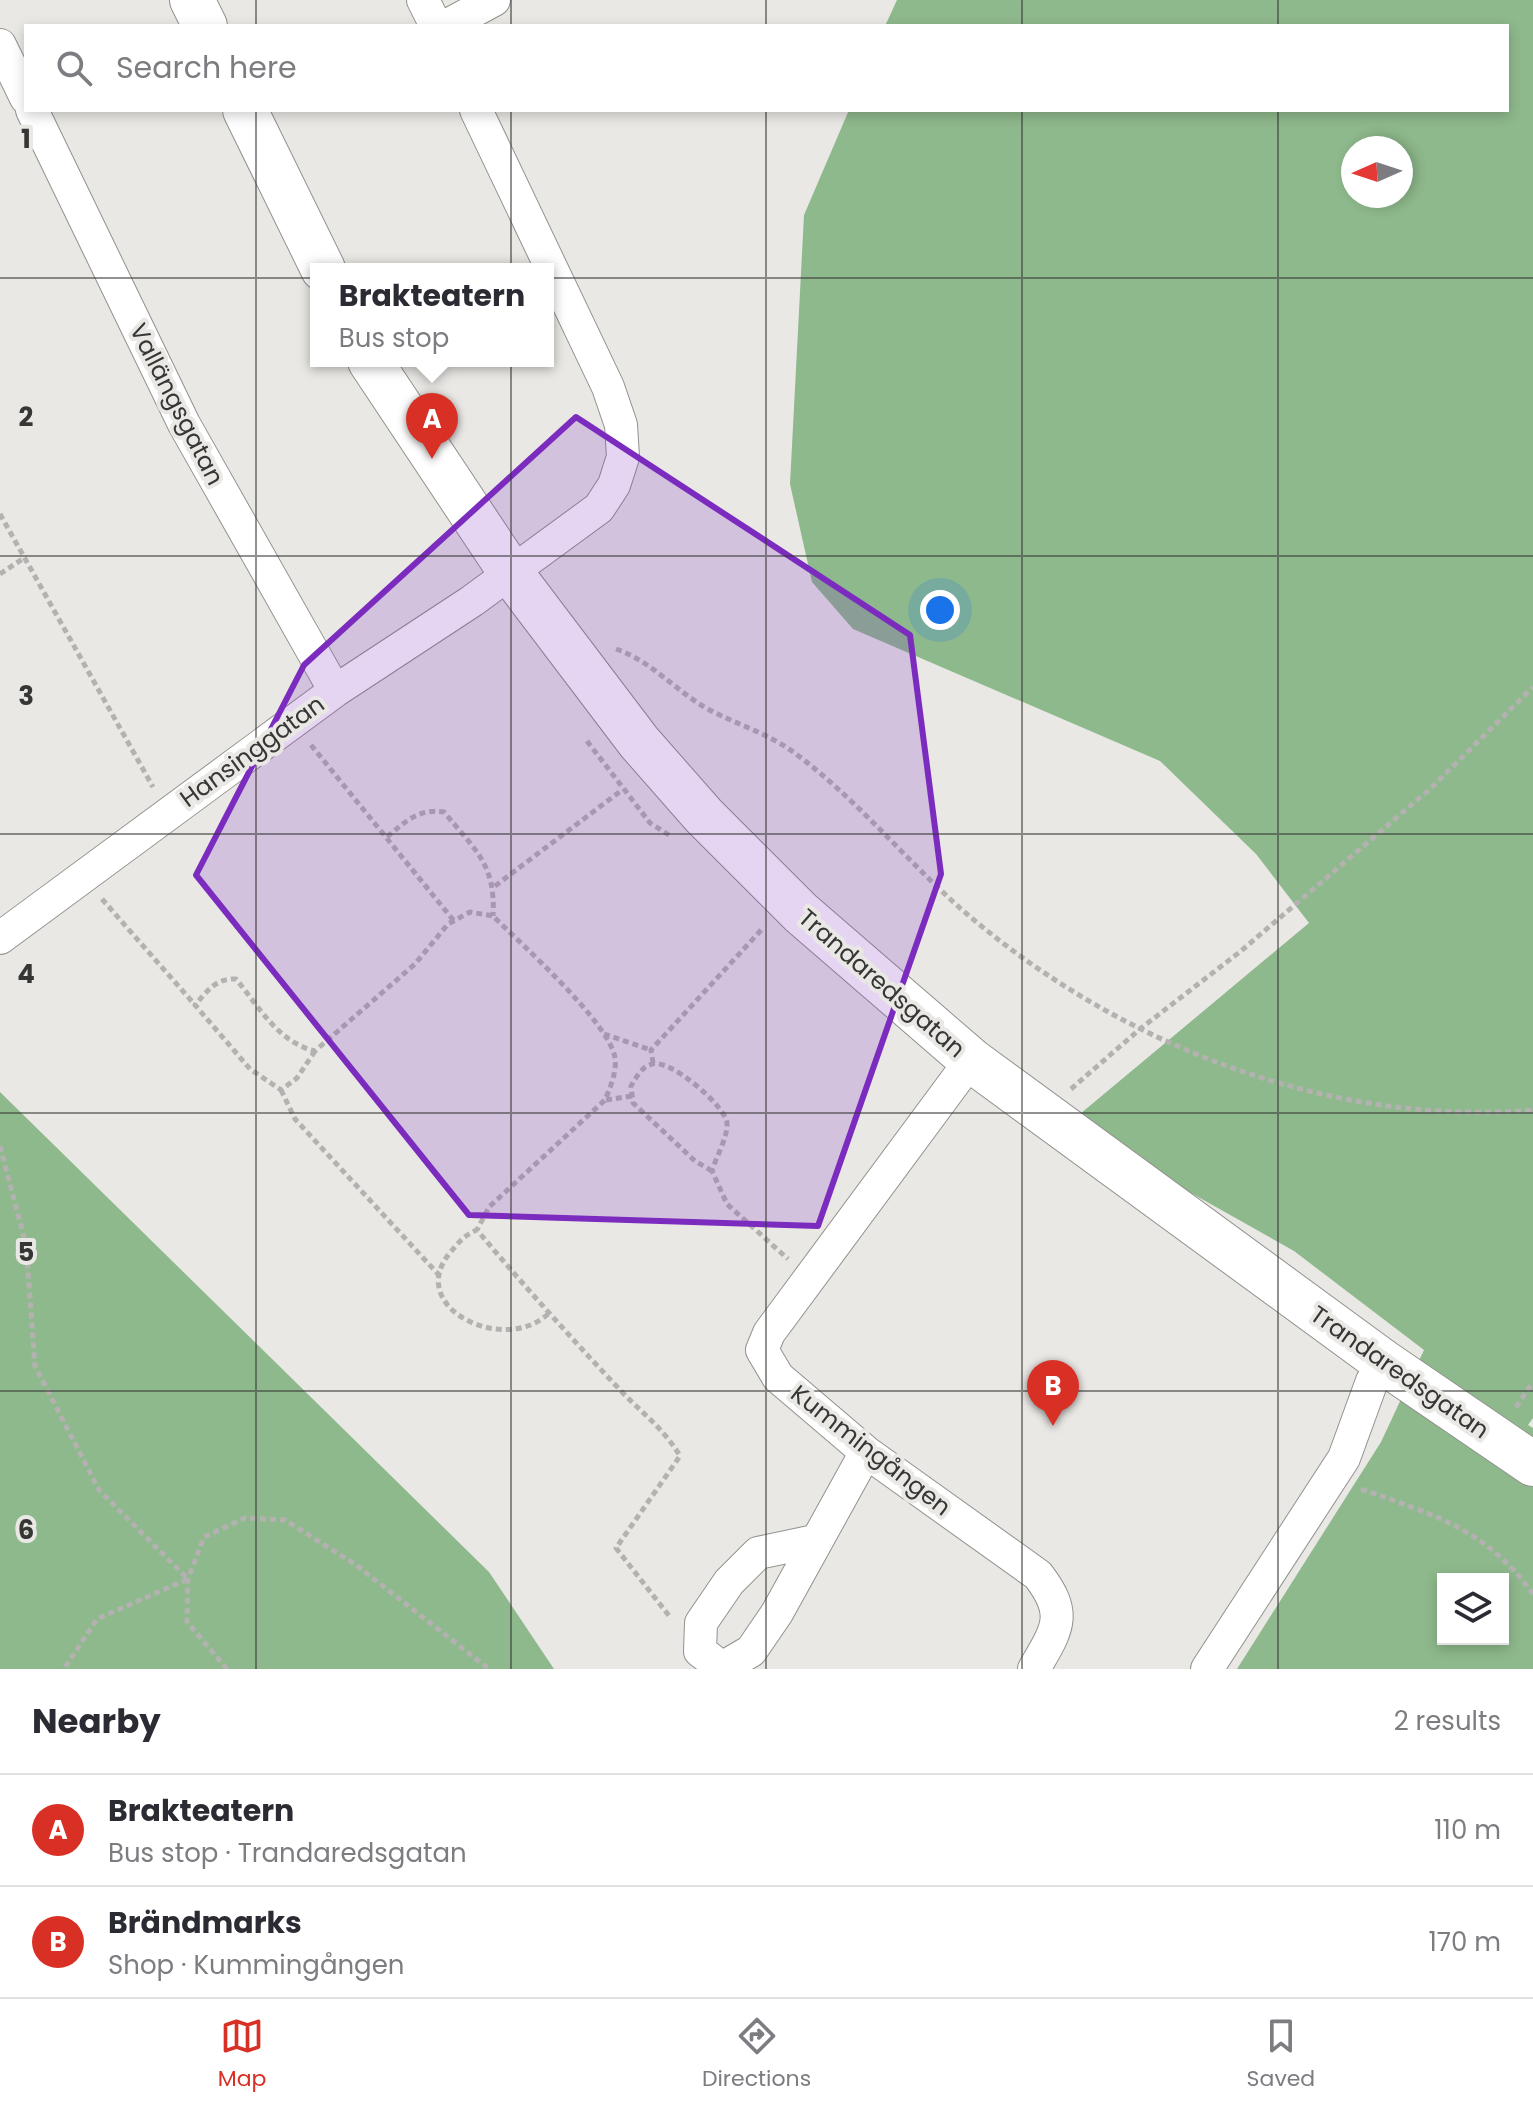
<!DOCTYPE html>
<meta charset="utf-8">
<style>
body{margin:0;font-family:Poppins,sans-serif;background:#f2f2f3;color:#2b2b33}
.controls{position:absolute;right:24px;bottom:24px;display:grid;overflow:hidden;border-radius:0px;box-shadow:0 4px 12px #0003}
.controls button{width:72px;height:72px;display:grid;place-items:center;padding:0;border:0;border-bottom:2px solid #e1e1e2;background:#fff;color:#2b2b33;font:40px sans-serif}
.compass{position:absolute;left:1341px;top:136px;width:72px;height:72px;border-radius:50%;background:#fff;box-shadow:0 4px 12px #0003;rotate:267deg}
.you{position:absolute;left:940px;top:610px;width:28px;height:28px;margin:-20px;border:6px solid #fff;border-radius:50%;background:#1a73e8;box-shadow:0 0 0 12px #1a73e833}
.badge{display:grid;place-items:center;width:52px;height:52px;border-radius:50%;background:#d93025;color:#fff;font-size:26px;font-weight:700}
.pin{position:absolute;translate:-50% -66px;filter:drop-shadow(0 2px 4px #0008)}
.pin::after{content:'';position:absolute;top:42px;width:28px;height:24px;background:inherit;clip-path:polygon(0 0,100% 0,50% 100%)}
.popup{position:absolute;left:310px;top:263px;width:244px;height:104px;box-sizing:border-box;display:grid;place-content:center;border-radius:0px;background:#fff;filter:drop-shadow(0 2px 6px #0005);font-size:26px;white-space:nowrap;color:#7c7c81}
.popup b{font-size:30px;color:#2b2b33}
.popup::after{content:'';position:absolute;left:50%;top:100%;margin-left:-16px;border:16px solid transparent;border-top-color:#fff}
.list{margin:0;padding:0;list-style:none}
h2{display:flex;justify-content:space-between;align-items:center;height:104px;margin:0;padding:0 32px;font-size:34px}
h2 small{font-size:26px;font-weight:400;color:#7c7c81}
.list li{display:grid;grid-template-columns:52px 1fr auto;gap:24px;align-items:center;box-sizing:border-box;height:112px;padding:0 32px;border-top:2px solid #e1e1e2}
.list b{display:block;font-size:30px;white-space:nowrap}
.list p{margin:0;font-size:26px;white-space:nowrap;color:#7c7c81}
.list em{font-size:26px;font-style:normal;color:#7c7c81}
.icon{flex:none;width:44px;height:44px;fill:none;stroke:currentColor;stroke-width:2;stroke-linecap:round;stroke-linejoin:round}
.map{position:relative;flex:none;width:1533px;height:1669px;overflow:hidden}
.search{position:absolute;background:#fff;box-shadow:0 4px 12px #0003;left:24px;right:24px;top:24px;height:88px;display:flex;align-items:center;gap:20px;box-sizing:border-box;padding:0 28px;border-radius:0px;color:#7c7c81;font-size:30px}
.sheet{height:328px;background:#fff}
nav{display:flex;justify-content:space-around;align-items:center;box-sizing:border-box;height:112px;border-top:2px solid #e1e1e2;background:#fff;font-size:22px;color:#7c7c81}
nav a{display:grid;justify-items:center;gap:4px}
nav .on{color:#d93025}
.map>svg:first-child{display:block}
.forest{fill:#8eb98c;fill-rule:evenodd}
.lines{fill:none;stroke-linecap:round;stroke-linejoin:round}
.street-casing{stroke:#91918d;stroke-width:34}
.secondary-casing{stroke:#91918d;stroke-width:46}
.path{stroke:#b3b2b0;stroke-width:5;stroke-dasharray:6 4;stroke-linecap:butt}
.street{stroke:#fff;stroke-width:32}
.secondary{stroke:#fff;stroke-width:44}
.marked{fill:#7b2cbf;fill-opacity:0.2;stroke:#7b2cbf;stroke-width:6;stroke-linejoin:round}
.grid{fill:none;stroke:#363634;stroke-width:2;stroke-opacity:0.55}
.labels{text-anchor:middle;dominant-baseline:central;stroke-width:8;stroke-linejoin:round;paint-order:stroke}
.street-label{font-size:24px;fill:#363634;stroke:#e9e8e5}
.grid-label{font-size:26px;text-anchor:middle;font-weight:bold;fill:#363634;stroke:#e9e8e5;stroke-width:8;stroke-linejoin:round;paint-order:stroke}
</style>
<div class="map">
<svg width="1533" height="1669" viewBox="0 0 1533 1669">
<rect width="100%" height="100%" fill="#e9e8e5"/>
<path class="forest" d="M 897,0 L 1533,0 L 1533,1418 L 1528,1425 L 1533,1428 L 1533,1669 L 1237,1669 L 1381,1442 L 1424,1350 L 1294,1251 L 1184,1189 L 1080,1114 L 1309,923 L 1256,854 L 1160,761 L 853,629 L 812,582 L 790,484 L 804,215 L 849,110 L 1507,110 L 1507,26 L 885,26 ZM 1353,148 L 1401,148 L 1401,196 L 1353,196 ZM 1443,1579 L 1503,1579 L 1503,1639 L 1443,1639 Z
M 0,1092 L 489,1572 L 554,1669 L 0,1669 Z"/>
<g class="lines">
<defs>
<path id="street" d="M 423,0 L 436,26
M 446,26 L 494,0
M 0,45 L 26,98
M 32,110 L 184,424 L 335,691
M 0,938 L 335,691 L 472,601 L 599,508 L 614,485 L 623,457 L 621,425 L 608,387 L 476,110
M 971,1060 L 769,1333 L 762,1350 L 778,1377 L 866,1452 L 1038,1575 C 1069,1615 1057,1629 1034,1669
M 815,1541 L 758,1553 L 729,1582 L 701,1623 L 700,1651 L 722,1668 L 751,1651 L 777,1613 L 866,1452
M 1207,1669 L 1344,1458 L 1372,1381 L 1385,1363"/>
<path id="secondary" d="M 192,0 L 205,26
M 245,110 L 323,269
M 370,361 L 511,573 L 639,742 L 704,816 L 801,913 L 971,1060 L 1385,1363 L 1533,1464"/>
</defs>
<use href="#street" class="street-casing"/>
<use href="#secondary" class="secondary-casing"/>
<path class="path" d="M 0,514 L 153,787
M 0,574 L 24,558
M 616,649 C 651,661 675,690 706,708 C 735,724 765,732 792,751 C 855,797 903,857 960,908 C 1114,1043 1327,1127 1533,1110
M 587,741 L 650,823 L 669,835
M 311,745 L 454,921
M 387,837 C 406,821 419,808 444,812 C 475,850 496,864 493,916
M 495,886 L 622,790
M 102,899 L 195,1005
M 604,1034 L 651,1050
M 315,1051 L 297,1078 L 281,1090 L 250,1069 L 195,1005 C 207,991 216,978 236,979 C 260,1008 278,1042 315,1051 L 415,964 L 448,924 L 470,912 L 493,916 C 520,943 610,1023 615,1058 C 617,1072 610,1088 605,1100 L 489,1207 L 477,1230
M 653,1063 L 651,1050 L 763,928
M 1071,1089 L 1140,1029 L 1241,951 L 1430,789 L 1533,687
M 281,1090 L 295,1119 L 438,1274
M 606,1100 L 632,1096
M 0,1146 L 26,1245 L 35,1366 L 99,1490 L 188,1579 L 97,1619 L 64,1669
M 712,1171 L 695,1161 L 633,1103 L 631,1086 C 636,1078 641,1067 652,1064 C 669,1058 725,1105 727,1123 C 728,1137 716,1157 712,1171 L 727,1204 L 788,1259
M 548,1314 C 504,1355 406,1308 449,1254 C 458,1243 464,1235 477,1230 C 524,1286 572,1339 622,1392 C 643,1414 664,1429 680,1456 L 616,1548 L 670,1617
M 1516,1407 L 1533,1382
M 1361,1489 C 1434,1515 1485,1528 1533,1594
M 227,1669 L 187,1622 L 188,1579 L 204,1537 L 245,1518 L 285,1520 L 356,1565 L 489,1669"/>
<use href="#street" class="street"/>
<use href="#secondary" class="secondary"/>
</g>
<path class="marked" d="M 576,417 L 910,635 L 941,874 L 818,1226 L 469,1215 L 196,875 L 304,665 Z"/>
<path class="grid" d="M 256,0 L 256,26M 511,0 L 511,26M 766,0 L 766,26M 1022,0 L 1022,26M 1278,0 L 1278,26M 256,110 L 256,1669M 511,110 L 511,1669M 766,110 L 766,1669M 1022,110 L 1022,1669M 1278,110 L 1278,1669M 0,278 L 1533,278M 0,556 L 1533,556M 0,834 L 1533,834M 0,1113 L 1533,1113M 0,1391 L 1533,1391"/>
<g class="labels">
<g class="street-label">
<text transform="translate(177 404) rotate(63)">Vallängsgatan</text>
<text transform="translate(252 751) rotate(-36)">Hansinggatan</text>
<text transform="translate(882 983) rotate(41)">Trandaredsgatan</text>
<text transform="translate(1400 1372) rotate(35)">Trandaredsgatan</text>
<text transform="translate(871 1450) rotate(38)">Kummingången</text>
</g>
</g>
<g class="grid-label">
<text x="26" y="148">1</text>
<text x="26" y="426">2</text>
<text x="26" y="705">3</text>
<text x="26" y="983">4</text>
<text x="26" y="1261">5</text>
<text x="26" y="1539">6</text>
</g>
</svg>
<div class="controls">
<button><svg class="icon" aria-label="layers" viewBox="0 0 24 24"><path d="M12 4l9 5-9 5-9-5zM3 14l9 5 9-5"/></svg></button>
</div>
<svg class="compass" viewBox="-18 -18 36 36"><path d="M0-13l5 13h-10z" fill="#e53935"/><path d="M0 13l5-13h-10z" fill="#7c7c81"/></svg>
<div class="you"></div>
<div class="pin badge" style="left:432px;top:459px">A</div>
<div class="popup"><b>Brakteatern</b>Bus stop</div>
<div class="pin badge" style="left:1053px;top:1426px">B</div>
<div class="search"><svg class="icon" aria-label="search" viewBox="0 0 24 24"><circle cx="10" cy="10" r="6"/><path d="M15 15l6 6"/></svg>Search here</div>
</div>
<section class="sheet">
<h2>Nearby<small>2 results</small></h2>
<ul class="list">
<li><span class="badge">A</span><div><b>Brakteatern</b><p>Bus stop · Trandaredsgatan</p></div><em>110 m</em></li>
<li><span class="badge">B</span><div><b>Brändmarks</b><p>Shop · Kummingången</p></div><em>170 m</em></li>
</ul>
</section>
<nav>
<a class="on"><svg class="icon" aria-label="map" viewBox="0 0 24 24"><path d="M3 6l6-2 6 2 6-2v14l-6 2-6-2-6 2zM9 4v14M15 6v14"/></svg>Map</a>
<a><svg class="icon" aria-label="directions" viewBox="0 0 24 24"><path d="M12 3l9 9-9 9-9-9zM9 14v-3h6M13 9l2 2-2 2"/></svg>Directions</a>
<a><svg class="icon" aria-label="saved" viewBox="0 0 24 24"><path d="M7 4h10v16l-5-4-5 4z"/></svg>Saved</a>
</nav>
